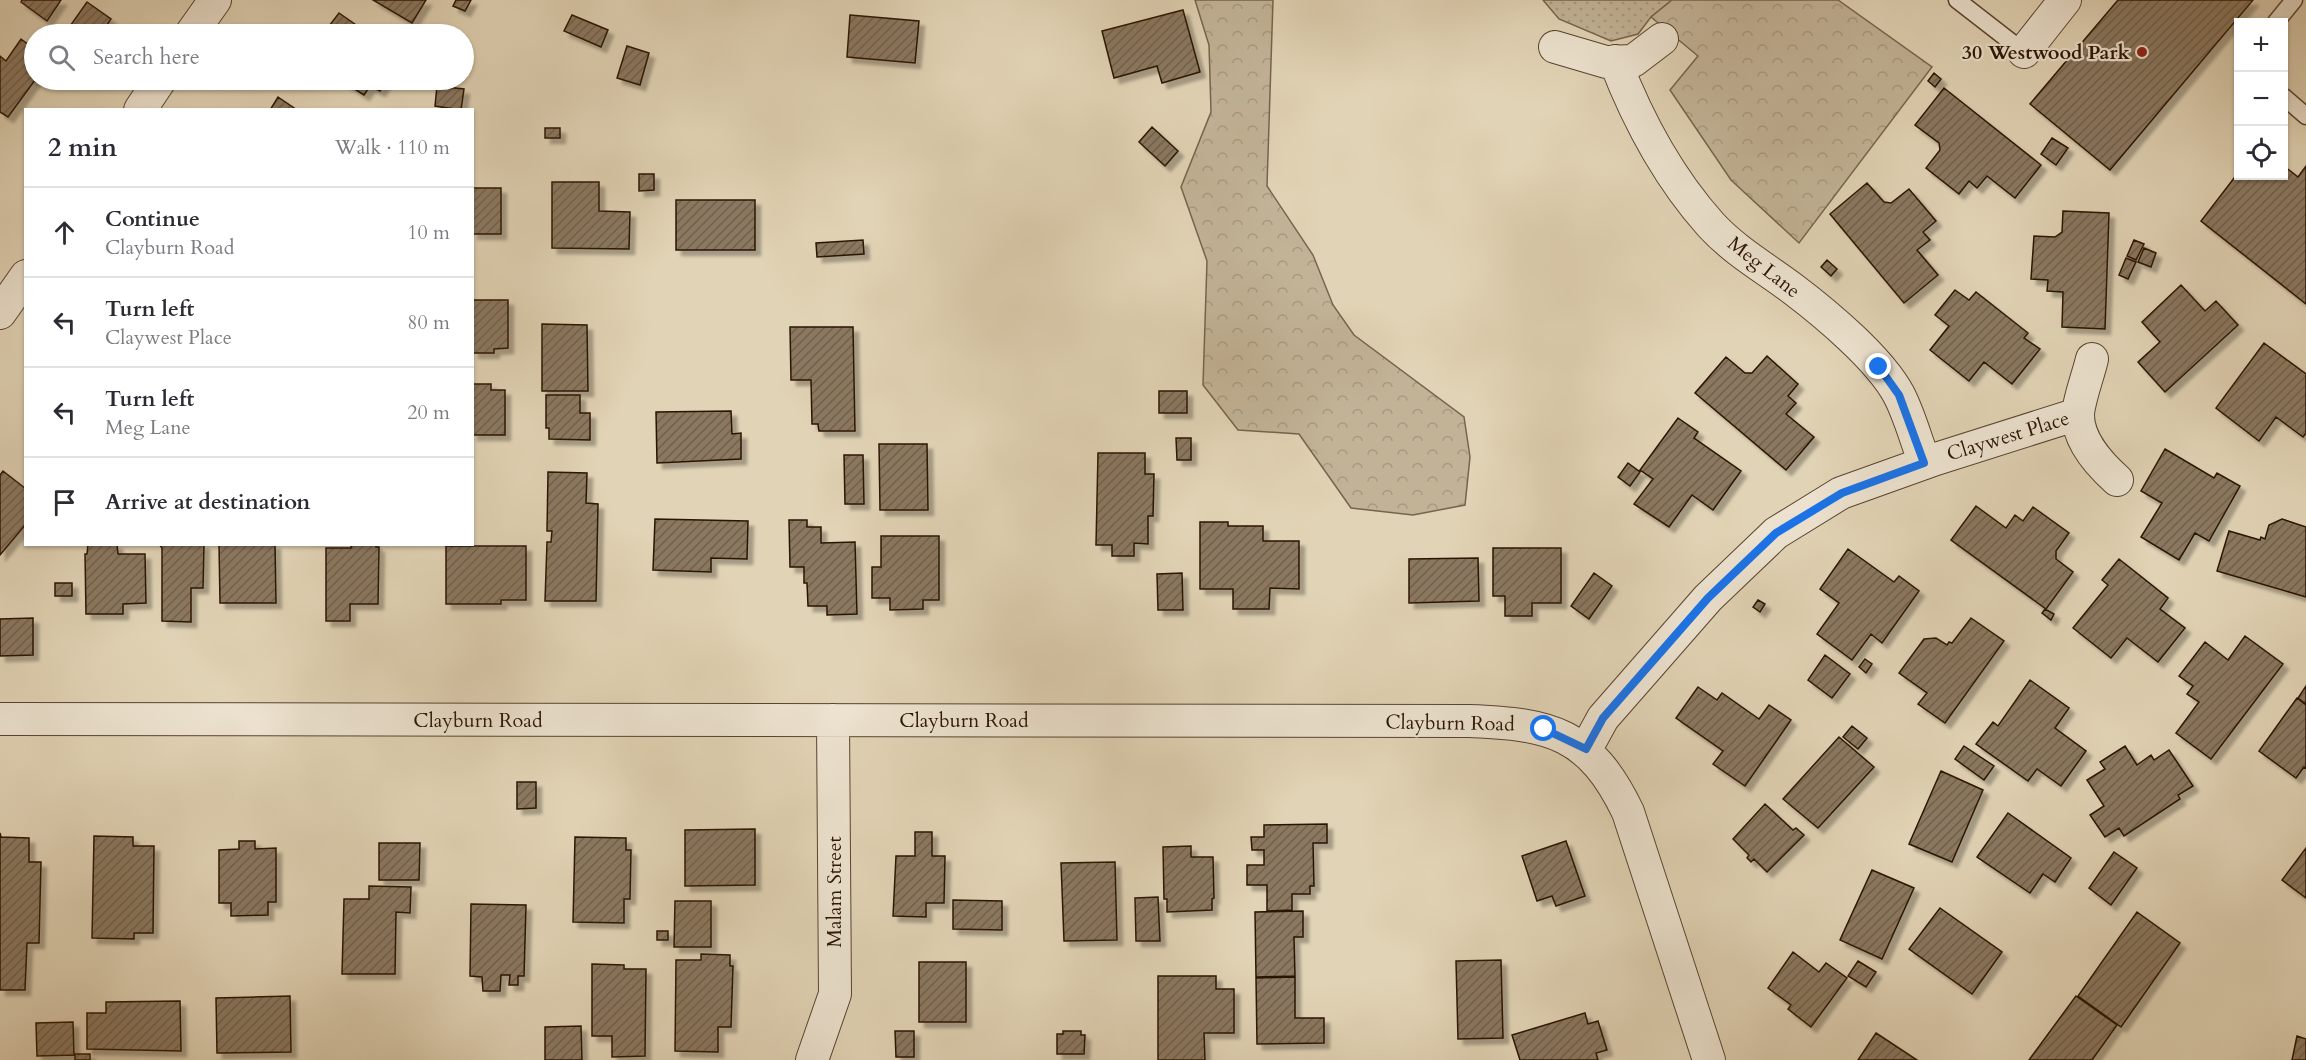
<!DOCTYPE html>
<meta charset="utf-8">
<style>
body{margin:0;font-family:Cardo,serif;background:#f7f7f7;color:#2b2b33}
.controls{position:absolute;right:18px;top:18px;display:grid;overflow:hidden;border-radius:0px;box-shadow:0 2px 4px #0004}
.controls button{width:54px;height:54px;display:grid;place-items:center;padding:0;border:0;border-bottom:2px solid #e1e1e2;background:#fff;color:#2b2b33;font:30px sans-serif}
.stop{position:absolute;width:18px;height:18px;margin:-14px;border:4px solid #1a73e8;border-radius:50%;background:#fff}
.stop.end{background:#1a73e8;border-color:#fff;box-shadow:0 2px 6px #0008}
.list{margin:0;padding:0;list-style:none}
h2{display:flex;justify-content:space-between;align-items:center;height:78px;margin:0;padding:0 24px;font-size:26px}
h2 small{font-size:20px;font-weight:400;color:#7c7c81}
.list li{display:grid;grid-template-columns:39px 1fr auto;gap:18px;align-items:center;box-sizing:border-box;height:90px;padding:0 24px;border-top:2px solid #e1e1e2}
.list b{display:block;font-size:22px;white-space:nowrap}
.list p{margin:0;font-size:20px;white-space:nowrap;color:#7c7c81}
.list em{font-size:20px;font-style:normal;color:#7c7c81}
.icon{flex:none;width:33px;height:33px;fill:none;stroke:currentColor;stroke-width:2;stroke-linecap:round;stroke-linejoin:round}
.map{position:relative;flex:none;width:2306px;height:1060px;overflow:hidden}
.search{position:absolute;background:#fff;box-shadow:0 2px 4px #0004;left:24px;top:24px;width:450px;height:66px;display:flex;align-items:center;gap:15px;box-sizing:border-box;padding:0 21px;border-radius:33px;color:#7c7c81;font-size:22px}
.panel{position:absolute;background:#fff;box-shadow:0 2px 4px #0004;left:24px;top:108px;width:450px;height:438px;border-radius:0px}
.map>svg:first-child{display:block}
.grass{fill:url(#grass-dots);stroke:#77644d;stroke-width:1.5}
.forest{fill:url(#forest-crowns);stroke:#77644d;stroke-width:1.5}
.building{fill:url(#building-hatch);stroke:#2c1503;stroke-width:1.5;filter:url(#shadow)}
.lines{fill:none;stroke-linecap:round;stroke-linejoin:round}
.lane-casing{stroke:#594430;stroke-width:19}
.street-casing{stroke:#594430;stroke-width:34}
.lane{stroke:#ece2cf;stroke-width:16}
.street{stroke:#ece2cf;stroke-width:32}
.route{stroke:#1a73e8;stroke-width:8}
.poi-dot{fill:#8f2418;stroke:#ece2cf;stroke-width:2}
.labels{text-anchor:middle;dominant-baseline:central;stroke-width:4.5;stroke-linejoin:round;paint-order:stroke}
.poi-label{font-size:20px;font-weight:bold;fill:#2c1503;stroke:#ece2cf;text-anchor:end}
.street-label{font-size:20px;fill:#2c1503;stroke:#ece2cf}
</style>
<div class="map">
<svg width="2306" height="1060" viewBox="0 0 2306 1060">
<defs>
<pattern id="grass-dots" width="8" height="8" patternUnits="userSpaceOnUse" patternTransform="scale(1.5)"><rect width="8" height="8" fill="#c2b397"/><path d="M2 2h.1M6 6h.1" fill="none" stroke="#a79980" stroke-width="1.8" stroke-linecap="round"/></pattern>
<pattern id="forest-crowns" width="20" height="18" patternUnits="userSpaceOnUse" patternTransform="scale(1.5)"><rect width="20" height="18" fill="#c2b397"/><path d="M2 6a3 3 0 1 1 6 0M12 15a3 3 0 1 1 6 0" fill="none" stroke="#a79980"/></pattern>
<pattern id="building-hatch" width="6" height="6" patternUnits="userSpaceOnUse" patternTransform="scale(1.5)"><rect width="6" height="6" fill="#8a7860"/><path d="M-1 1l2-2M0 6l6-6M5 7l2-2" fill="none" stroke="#71614d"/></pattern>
<filter id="shadow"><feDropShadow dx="5.5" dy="5.5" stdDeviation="1.5" flood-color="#0004"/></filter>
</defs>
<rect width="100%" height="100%" fill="#e1d3b5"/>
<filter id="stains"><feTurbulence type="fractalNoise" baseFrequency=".00333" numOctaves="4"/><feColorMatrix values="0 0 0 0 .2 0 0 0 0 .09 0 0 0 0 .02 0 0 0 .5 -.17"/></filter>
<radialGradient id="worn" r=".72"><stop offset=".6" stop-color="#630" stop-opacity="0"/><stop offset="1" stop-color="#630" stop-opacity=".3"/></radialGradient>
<path class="grass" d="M 1543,0 L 1672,0 L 1651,17 L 1638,34 L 1611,41 L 1559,19 Z"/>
<path class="forest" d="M 1195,0 L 1273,0 L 1267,186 L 1313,255 L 1333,305 L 1354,335 L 1464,417 L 1470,457 L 1465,505 L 1413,515 L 1351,508 L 1299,434 L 1238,430 L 1203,385 L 1207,261 L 1181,187 L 1211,112 L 1209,45 Z
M 1672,0 L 1838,0 L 1932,67 L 1799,243 L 1731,180 L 1670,90 L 1698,56 L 1651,17 Z"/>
<path class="building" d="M 22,0 L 61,0 L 47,21 L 21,2 Z
M 373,0 L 426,0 L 412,23 Z
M 456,0 L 471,0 L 465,11 L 453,6 Z
M 2118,0 L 2253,0 L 2110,170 L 2030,104 Z
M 87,2 L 111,19 L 101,34 L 76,34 L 68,29 Z
M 1183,10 L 1200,72 L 1162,83 L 1157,66 L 1114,78 L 1102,31 Z
M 339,13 L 369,34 L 323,34 Z
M 572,15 L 608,30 L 601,47 L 564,31 Z
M 850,15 L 919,21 L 915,63 L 847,57 Z
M 21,39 L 34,49 L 35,80 L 8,117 L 0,112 L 0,56 L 6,61 Z
M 627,46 L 649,53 L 640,85 L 617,78 Z
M 1934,73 L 1941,79 L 1935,87 L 1928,81 Z
M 340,80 L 387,80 L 380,91 L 370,86 L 364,95 Z
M 437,86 L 464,89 L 461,110 L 435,106 Z
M 1944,88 L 2041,165 L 2015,198 L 1987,176 L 1977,188 L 1969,181 L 1959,194 L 1926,168 L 1940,150 L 1939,143 L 1915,125 Z
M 278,97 L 297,110 L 270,110 Z
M 1152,127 L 1178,151 L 1165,166 L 1139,142 Z
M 545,128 L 560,128 L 560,138 L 545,138 Z
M 2052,138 L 2068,148 L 2056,165 L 2041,154 Z
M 2284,166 L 2298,177 L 2306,166 L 2306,304 L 2201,221 L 2238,173 L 2238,176 L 2284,176 Z
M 639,174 L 654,174 L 654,190 L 639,191 Z
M 552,182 L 599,182 L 599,211 L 630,212 L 629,249 L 552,248 Z
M 1867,183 L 1884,202 L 1891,203 L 1909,189 L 1936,221 L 1923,232 L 1930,240 L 1917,250 L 1938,275 L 1904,303 L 1830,214 Z
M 472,188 L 501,188 L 501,234 L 472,234 Z
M 676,200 L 755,200 L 755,250 L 676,250 Z
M 2063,211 L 2109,213 L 2105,329 L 2062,327 L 2063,292 L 2047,291 L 2048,280 L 2031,279 L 2034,236 L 2055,237 L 2062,232 Z
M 863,240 L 864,254 L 817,257 L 816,243 Z
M 2134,240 L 2144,244 L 2136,260 L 2127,256 Z
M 2144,248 L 2156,253 L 2151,267 L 2138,262 Z
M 2126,258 L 2136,262 L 2128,279 L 2119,275 Z
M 1827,260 L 1837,269 L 1831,276 L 1821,267 Z
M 2181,285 L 2205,311 L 2216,301 L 2238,325 L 2165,392 L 2138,362 L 2160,342 L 2142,322 Z
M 1955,290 L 1969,300 L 1976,292 L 2028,333 L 2024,338 L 2040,349 L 2012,384 L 1984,362 L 1969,381 L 1930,350 L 1949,326 L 1935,315 Z
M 472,300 L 508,300 L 508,348 L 494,349 L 494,353 L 473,353 Z
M 542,324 L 587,325 L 588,391 L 542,391 Z
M 790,327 L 853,327 L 855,431 L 819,431 L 818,424 L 812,424 L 811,380 L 791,380 Z
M 2264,343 L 2306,374 L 2306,433 L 2303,437 L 2276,417 L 2259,441 L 2216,408 Z
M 1767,356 L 1798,384 L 1788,396 L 1796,403 L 1786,414 L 1814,437 L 1786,470 L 1695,393 L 1726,357 L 1745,373 L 1752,373 Z
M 472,384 L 491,384 L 491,390 L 505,390 L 505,435 L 472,435 Z
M 1159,391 L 1187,391 L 1187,413 L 1159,413 Z
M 546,395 L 580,395 L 580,413 L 590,413 L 590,440 L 549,439 L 549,428 L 546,428 Z
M 731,411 L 732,434 L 741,433 L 741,459 L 657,463 L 656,412 Z
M 1678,418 L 1698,432 L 1694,438 L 1741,471 L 1713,510 L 1692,495 L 1669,527 L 1634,504 L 1653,479 L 1640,470 Z
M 1176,438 L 1191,438 L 1191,460 L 1177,460 Z
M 879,444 L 927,444 L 928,510 L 880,510 Z
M 2165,449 L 2214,478 L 2217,473 L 2240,486 L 2209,541 L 2195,533 L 2179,560 L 2141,537 L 2162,503 L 2141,491 Z
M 1098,453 L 1145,453 L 1145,474 L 1154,474 L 1153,516 L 1148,516 L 1148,544 L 1134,543 L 1134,556 L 1112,556 L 1112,545 L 1096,545 Z
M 844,455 L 863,455 L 864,504 L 845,504 Z
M 1628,463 L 1640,472 L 1630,486 L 1618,477 Z
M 3,471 L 26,489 L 26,524 L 0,555 L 0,475 Z
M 548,472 L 587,473 L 586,503 L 598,504 L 596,601 L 545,601 L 547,542 L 551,542 L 552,531 L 547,531 Z
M 1976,506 L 2006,528 L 2015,515 L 2023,521 L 2033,507 L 2069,533 L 2056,551 L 2056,559 L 2073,572 L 2046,609 L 1951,540 Z
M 655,519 L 748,521 L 747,559 L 711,558 L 711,572 L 653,570 Z
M 2282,519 L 2306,527 L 2306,597 L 2217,571 L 2229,531 L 2260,540 L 2261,537 L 2265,539 L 2269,525 Z
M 789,520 L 807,520 L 807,527 L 821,527 L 821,543 L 855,542 L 857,614 L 827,615 L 827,606 L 808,606 L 807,583 L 804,583 L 804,567 L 790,567 Z
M 1200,522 L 1228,522 L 1228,526 L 1263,526 L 1263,541 L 1299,541 L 1299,589 L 1270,588 L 1269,609 L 1233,609 L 1233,589 L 1200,589 Z
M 881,536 L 939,536 L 939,600 L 923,600 L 923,609 L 890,610 L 890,598 L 872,598 L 872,567 L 881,567 Z
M 88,544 L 117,544 L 118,554 L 145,554 L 146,603 L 123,604 L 123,614 L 86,614 L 85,554 L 87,554 Z
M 159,544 L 204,544 L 203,588 L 191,588 L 191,622 L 162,621 L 162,548 Z
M 219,544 L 275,544 L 276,603 L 220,603 Z
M 351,544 L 376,544 L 376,547 L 379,547 L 378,604 L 350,604 L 350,621 L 326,621 L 326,548 L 351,548 Z
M 446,546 L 526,546 L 526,600 L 501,600 L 501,604 L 446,604 Z
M 1493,548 L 1561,548 L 1561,603 L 1532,603 L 1532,616 L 1505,616 L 1505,596 L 1493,596 Z
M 1848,549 L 1894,582 L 1899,576 L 1919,591 L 1882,643 L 1871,634 L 1852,660 L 1817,634 L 1839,603 L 1820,589 Z
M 1478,558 L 1479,601 L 1409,603 L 1409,559 Z
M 2119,559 L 2168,598 L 2160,609 L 2185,628 L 2158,662 L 2127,638 L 2111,658 L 2073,628 L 2108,585 L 2102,580 Z
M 1182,573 L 1183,610 L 1158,610 L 1157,574 Z
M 1594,573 L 1612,586 L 1589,619 L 1571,606 Z
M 55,583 L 72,583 L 72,596 L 55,596 Z
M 1758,600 L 1765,604 L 1760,612 L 1753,607 Z
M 2045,609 L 2054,614 L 2051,620 L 2042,613 Z
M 33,618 L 33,655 L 0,656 L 0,619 Z
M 1971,618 L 2004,641 L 1945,723 L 1918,704 L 1927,693 L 1899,673 L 1924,639 L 1936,638 L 1947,645 L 1949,642 L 1952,643 Z
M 2245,636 L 2283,664 L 2211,759 L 2176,733 L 2199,702 L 2187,694 L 2193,686 L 2179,676 L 2205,642 L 2228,660 Z
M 1825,655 L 1850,674 L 1832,698 L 1808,680 Z
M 1865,659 L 1872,664 L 1866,673 L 1859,667 Z
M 2030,680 L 2069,708 L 2055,728 L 2086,751 L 2061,786 L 2037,769 L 2028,781 L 1976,744 L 1993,722 L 1998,726 Z
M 2306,686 L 2306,704 L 2298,698 Z
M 1698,687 L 1717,700 L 1722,693 L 1759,719 L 1769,705 L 1791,720 L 1745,786 L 1713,764 L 1723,751 L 1676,718 Z
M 2297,698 L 2306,705 L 2306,768 L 2304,767 L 2296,778 L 2259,751 Z
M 1852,726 L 1867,738 L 1858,749 L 1843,737 Z
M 1839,737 L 1874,767 L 1818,828 L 1783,799 Z
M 1964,746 L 1994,766 L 1984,780 L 1955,759 Z
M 2125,746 L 2137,765 L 2151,755 L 2154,760 L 2169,750 L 2193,786 L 2178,795 L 2180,799 L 2124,836 L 2119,828 L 2105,837 L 2090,815 L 2104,806 L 2087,780 L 2105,769 L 2100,762 Z
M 1941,771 L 1983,790 L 1952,862 L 1909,844 Z
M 517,782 L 536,782 L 536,808 L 517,809 Z
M 1765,804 L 1793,830 L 1796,828 L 1804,835 L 1767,872 L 1754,859 L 1751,862 L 1747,858 L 1749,855 L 1733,839 Z
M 2008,813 L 2071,858 L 2055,882 L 2043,874 L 2030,893 L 1977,857 Z
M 1327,824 L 1327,843 L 1313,843 L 1314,886 L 1310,886 L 1310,894 L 1292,894 L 1292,910 L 1267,911 L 1267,885 L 1247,885 L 1247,865 L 1264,865 L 1264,850 L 1252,850 L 1251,837 L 1264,837 L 1264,825 Z
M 755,829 L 755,885 L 685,886 L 685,830 Z
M 915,832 L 932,832 L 932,856 L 945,856 L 944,903 L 926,903 L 926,917 L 893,916 L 896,856 L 915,856 Z
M 0,833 L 1,837 L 29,838 L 29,862 L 41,862 L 39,943 L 27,943 L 25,990 L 0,990 Z
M 94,836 L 133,837 L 133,846 L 154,846 L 153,933 L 134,933 L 134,939 L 92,938 Z
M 575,837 L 626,838 L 626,850 L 631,850 L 630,899 L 624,899 L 624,923 L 573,922 Z
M 239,841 L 255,841 L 255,849 L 276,848 L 276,902 L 268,902 L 268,915 L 231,916 L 231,903 L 219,903 L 219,850 L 239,849 Z
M 1566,841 L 1585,896 L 1556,906 L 1552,896 L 1537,901 L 1522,856 Z
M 379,843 L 420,843 L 419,880 L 379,880 Z
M 1191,846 L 1191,857 L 1213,857 L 1214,898 L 1212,899 L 1212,910 L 1167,912 L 1167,899 L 1164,899 L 1163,847 Z
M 2306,848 L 2306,898 L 2282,880 Z
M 2114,852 L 2137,868 L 2111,905 L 2089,888 Z
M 1115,862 L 1117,940 L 1064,941 L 1061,863 Z
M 1872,870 L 1914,888 L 1882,959 L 1840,940 Z
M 369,886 L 411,887 L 410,913 L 396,912 L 395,974 L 342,974 L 344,899 L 369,899 Z
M 1158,897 L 1160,941 L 1136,941 L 1135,898 Z
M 953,900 L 1002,901 L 1002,930 L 953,929 Z
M 675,901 L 711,901 L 711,947 L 674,947 Z
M 471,904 L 526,905 L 524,976 L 518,976 L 518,985 L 509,985 L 510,975 L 501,975 L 500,991 L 483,991 L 482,977 L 470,976 Z
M 1940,908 L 2002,952 L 1972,994 L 1909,949 Z
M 1303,911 L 1303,937 L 1294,937 L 1295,976 L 1256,977 L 1255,912 Z
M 2137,912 L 2180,943 L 2121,1027 L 2078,996 Z
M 657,931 L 668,931 L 668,940 L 657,940 Z
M 1793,952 L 1819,972 L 1826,963 L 1847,978 L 1811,1027 L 1788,1009 L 1791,1005 L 1768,988 Z
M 701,954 L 730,955 L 730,966 L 733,966 L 731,1027 L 718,1027 L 718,1052 L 675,1051 L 676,960 L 701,960 Z
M 1501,960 L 1503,1038 L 1458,1039 L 1456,961 Z
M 1858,961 L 1876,972 L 1866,987 L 1848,976 Z
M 919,962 L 966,962 L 966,1022 L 919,1022 Z
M 592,964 L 624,965 L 624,969 L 646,969 L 645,1056 L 612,1057 L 612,1036 L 592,1036 Z
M 1158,976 L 1216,976 L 1216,989 L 1234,989 L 1234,1033 L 1204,1033 L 1205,1060 L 1158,1060 Z
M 1295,977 L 1295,1018 L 1324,1018 L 1324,1043 L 1257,1044 L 1256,978 Z
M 290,996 L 291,1052 L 217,1053 L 216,998 Z
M 2076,996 L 2117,1025 L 2092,1060 L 2029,1060 Z
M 180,1001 L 181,1051 L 87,1049 L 87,1013 L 106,1013 L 106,1002 Z
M 1585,1013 L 1588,1024 L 1598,1021 L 1607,1050 L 1596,1053 L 1598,1060 L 1520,1060 L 1512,1035 Z
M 73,1022 L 74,1055 L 37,1056 L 36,1023 Z
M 581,1026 L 582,1060 L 545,1060 L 545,1027 Z
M 895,1031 L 914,1031 L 914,1057 L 896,1057 Z
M 1063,1031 L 1081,1031 L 1081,1035 L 1085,1035 L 1084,1054 L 1057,1054 L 1057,1034 L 1063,1034 Z
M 1876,1033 L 1917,1060 L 1858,1060 Z
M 2297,1036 L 2306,1039 L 2306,1060 L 2292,1060 Z
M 75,1054 L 90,1054 L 90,1060 L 75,1060 Z"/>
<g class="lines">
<defs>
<path id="lane" d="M 1957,0 L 2024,52
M 2276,22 L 2294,0
M 2284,97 L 2306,116"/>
<path id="street" d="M 191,34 L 215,0
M 1555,47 L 1606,62 L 1633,61 L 1662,39
M 2024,52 L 2065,0
M 1615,61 C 1638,121 1668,177 1711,225 C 1735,251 1765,268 1793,289 C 1826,314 1880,359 1899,395 C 1910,416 1916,441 1925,463
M 140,110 L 160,80
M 0,313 L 26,276
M 2092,359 C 2088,376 2080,396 2078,413 C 2077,439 2099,464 2117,480
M 0,719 L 1469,721 C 1551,724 1590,733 1628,812 L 1709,1060
M 1586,749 L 1603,718 L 1708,598 L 1776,533 L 1841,493 L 1936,459 L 2078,414
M 812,1060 L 835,994 L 833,720"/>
</defs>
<use href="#lane" class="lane-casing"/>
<use href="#street" class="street-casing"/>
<use href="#lane" class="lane"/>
<use href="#street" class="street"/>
</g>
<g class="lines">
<path class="route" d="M 1544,729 L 1586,749 L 1603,718 L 1708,598 L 1776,533 L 1842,493 L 1924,463 L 1899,395 L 1879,367"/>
</g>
<circle class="poi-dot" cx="2142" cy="52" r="6"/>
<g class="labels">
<g class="poi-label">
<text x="2130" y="52">30 Westwood Park</text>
</g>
<g class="street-label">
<text transform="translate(1764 267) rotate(38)">Meg Lane</text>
<text transform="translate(2008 436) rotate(-17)">Claywest Place</text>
<text x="478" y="720">Clayburn Road</text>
<text x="964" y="720">Clayburn Road</text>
<text transform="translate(1450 723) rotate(1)">Clayburn Road</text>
<text transform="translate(834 892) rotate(-90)">Malam Street</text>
</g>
</g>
<rect width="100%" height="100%" filter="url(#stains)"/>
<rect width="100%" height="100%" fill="url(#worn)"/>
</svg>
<div class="controls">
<button>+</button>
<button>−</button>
<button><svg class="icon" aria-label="locate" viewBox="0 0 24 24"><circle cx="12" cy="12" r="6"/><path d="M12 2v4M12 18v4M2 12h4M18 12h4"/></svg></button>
</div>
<div class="stop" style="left:1544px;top:729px"></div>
<div class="stop end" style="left:1879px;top:367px"></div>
<div class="search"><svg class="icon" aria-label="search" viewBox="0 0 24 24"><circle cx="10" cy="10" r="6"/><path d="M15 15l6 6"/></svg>Search here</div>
<section class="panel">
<h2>2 min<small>Walk · 110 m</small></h2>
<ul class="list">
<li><svg class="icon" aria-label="ahead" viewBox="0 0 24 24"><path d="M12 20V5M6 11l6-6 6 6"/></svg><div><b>Continue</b><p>Clayburn Road</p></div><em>10 m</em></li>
<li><svg class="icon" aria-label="left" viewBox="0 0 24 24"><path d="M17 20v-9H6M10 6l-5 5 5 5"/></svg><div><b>Turn left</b><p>Claywest Place</p></div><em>80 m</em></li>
<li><svg class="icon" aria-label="left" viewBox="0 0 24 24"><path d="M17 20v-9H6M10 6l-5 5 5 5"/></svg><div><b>Turn left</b><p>Meg Lane</p></div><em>20 m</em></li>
<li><svg class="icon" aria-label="arrive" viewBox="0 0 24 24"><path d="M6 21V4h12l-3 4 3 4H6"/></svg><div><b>Arrive at destination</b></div></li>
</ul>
</section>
</div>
